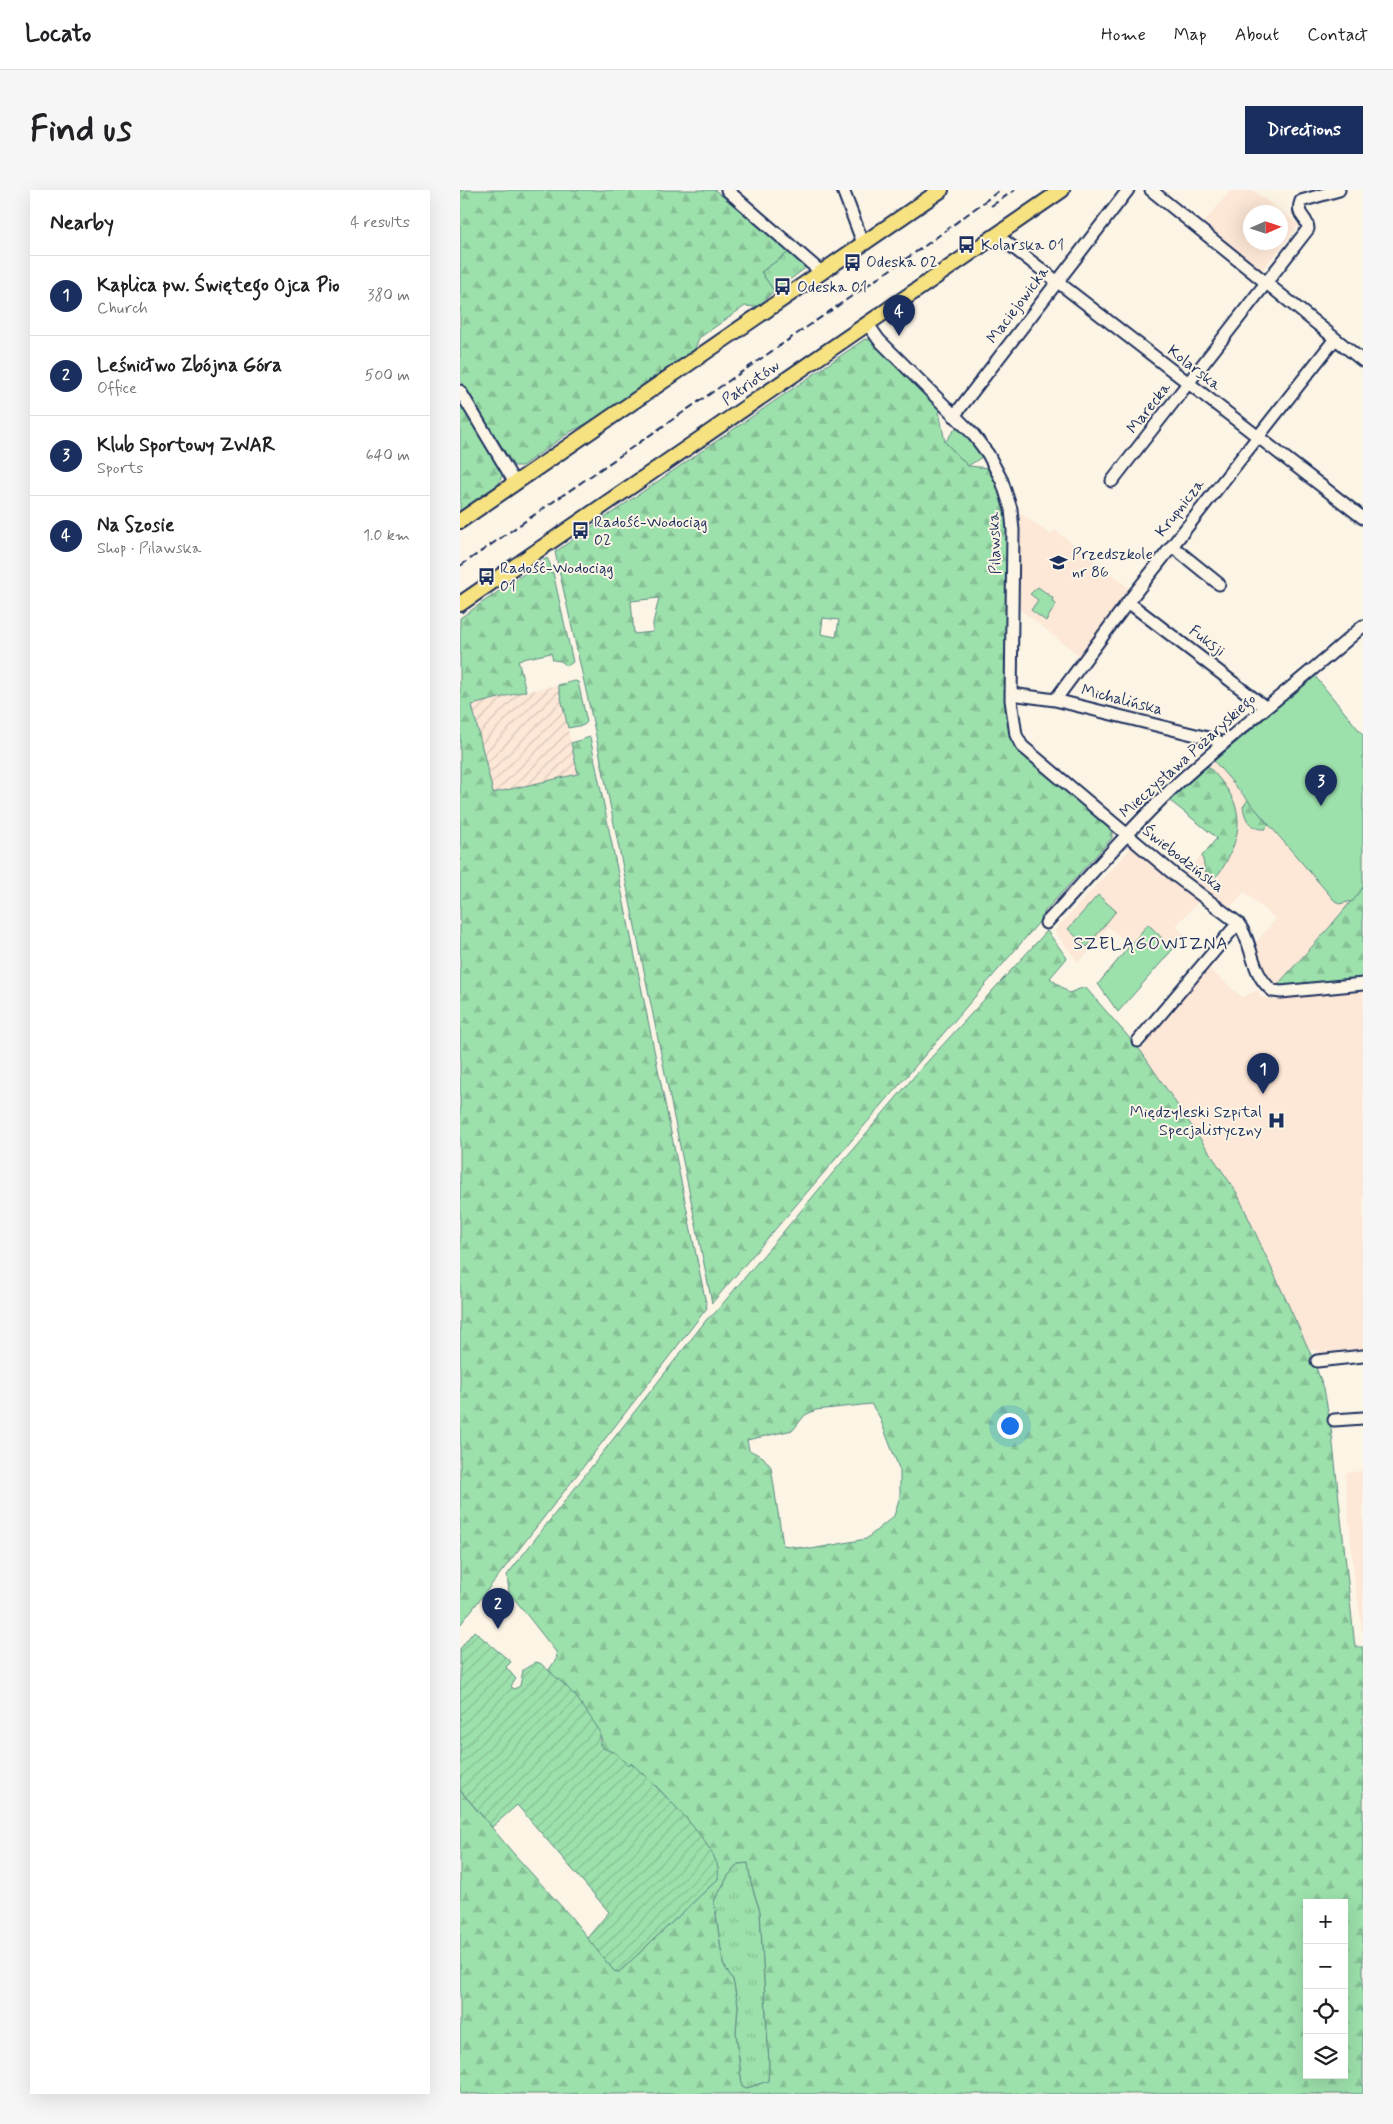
<!DOCTYPE html>
<meta charset="utf-8">
<style>
body{margin:0;font-family:Mynerve,sans-serif;background:#f6f6f6;color:#202124}
.controls{position:absolute;right:15px;bottom:15px;display:grid;overflow:hidden;border-radius:0px;box-shadow:0 5px 20px #0002}
.controls button{width:45px;height:45px;display:grid;place-items:center;padding:0;border:0;border-bottom:1px solid #e0e0e0;background:#fff;color:#202124;font:25px sans-serif}
.compass{position:absolute;left:783px;top:15px;width:45px;height:45px;border-radius:50%;background:#fff;box-shadow:0 5px 20px #0002;rotate:87deg}
.you{position:absolute;left:549px;top:1235px;width:18px;height:18px;margin:-12px;border:4px solid #fff;border-radius:50%;background:#1a73e8;box-shadow:0 0 0 8px #1a73e833}
.badge{display:grid;place-items:center;width:32px;height:32px;border-radius:50%;background:#1b2f5e;color:#fff;font-size:16px;font-weight:700}
.pin{position:absolute;translate:-50% -41px;filter:drop-shadow(0 1px 2px #0008)}
.pin::after{content:'';position:absolute;top:26px;width:18px;height:15px;background:inherit;clip-path:polygon(0 0,100% 0,50% 100%)}
.list{margin:0;padding:0;list-style:none}
h2{display:flex;justify-content:space-between;align-items:center;height:65px;margin:0;padding:0 20px;font-size:21px}
h2 small{font-size:16px;font-weight:400;color:#757577}
.list li{display:grid;grid-template-columns:32px 1fr auto;gap:15px;align-items:center;box-sizing:border-box;height:80px;padding:0 20px;border-top:1px solid #e0e0e0}
.list b{display:block;font-size:19px;white-space:nowrap}
.list p{margin:0;font-size:16px;white-space:nowrap;color:#757577}
.list em{font-size:16px;font-style:normal;color:#757577}
.icon{flex:none;width:28px;height:28px;fill:none;stroke:currentColor;stroke-width:2;stroke-linecap:round;stroke-linejoin:round}
.map{position:relative;flex:none;width:903px;height:1904px;overflow:hidden;border-radius:0px}
header{display:flex;align-items:center;gap:30px;box-sizing:border-box;height:70px;padding:0 25px;background:#fff;border-bottom:1px solid #e0e0e0}
header strong{font-size:24px}
nav{display:flex;gap:28px;margin-inline-start:auto;font-size:18px}
.intro{display:flex;align-items:center;justify-content:space-between;box-sizing:border-box;height:120px;padding:0 30px}
h1{margin:0;font-size:35px}
.button{padding:12px 22px;border-radius:0px;background:#1b2f5e;color:#fff;font-size:18px;font-weight:700}
main{display:flex;gap:30px;padding:0 30px}
aside{flex:1;background:#fff;border-radius:0px;box-shadow:0 5px 20px #0002}
.map>svg:first-child{display:block}
.built{fill:#fde7d6;fill-rule:evenodd}
.industrial{fill:url(#industrial-furrows)}
.grass{fill:url(#grass-tufts);stroke:#5c8884}
.forest{fill:url(#forest-firs);stroke:#5c8884;fill-rule:evenodd}
.park{fill:#9ce0ab;stroke:#5c8884}
.garden{fill:url(#garden-furrows);stroke:#5c8884}
.lines{fill:none;stroke-linecap:round;stroke-linejoin:round}
.minor-casing{stroke:#1b2f5e;stroke-width:15}
.major-casing{stroke:#1b2f5e;stroke-width:18}
.minor{stroke:#fcf5e5;stroke-width:11}
.major{stroke:#f7e281;stroke-width:14}
.rail{stroke:#1b2f5e;stroke-width:2;stroke-dasharray:8 4;stroke-linecap:butt}
.labels{text-anchor:middle;dominant-baseline:central;stroke-width:4;stroke-linejoin:round;paint-order:stroke}
.poi-label{font-size:16px;fill:#1b2f5e;stroke:#fcf5e5;text-anchor:start}
.street-label{font-size:16px;fill:#1b2f5e;stroke:#fcf5e5}
.neighbourhood-label{font-size:18px;letter-spacing:1px;fill:#1b2f5e;stroke:#fcf5e5}
</style>
<header>
<strong>Locato</strong>
<nav><a>Home</a><a>Map</a><a>About</a><a>Contact</a></nav>
</header>
<div class="intro"><h1>Find us</h1><a class="button">Directions</a></div>
<main>
<aside>
<h2>Nearby<small>4 results</small></h2>
<ul class="list">
<li><span class="badge">1</span><div><b>Kaplica pw. Świętego Ojca Pio</b><p>Church</p></div><em>380 m</em></li>
<li><span class="badge">2</span><div><b>Leśnictwo Zbójna Góra</b><p>Office</p></div><em>500 m</em></li>
<li><span class="badge">3</span><div><b>Klub Sportowy ZWAR</b><p>Sports</p></div><em>640 m</em></li>
<li><span class="badge">4</span><div><b>Na Szosie</b><p>Shop · Pilawska</p></div><em>1.0 km</em></li>
</ul>
</aside>
<div class="map">
<svg width="903" height="1904" viewBox="0 0 903 1904">
<defs>
<pattern id="industrial-furrows" width="10" height="10" patternUnits="userSpaceOnUse" patternTransform="scale(1.25)"><rect width="10" height="10" fill="#fde7d6"/><path d="M-1 1l2-2M0 10L10 0M9 11l2-2" fill="none" stroke="#d8c6ba"/></pattern>
<pattern id="grass-tufts" width="24" height="20" patternUnits="userSpaceOnUse" patternTransform="scale(1.25)"><rect width="24" height="20" fill="#9ce0ab"/><path d="M3 7l-1-3M5 7V3M7 7l1-3M15 17l-1-3M17 17v-4M19 17l1-3" fill="none" stroke="#86c096"/></pattern>
<pattern id="forest-firs" width="22" height="20" patternUnits="userSpaceOnUse" patternTransform="scale(1.25)"><rect width="22" height="20" fill="#9ce0ab"/><path d="M5 1l3.5 6h-7zM16 11l3.5 6h-7z" fill="#86c096"/></pattern>
<pattern id="garden-furrows" width="10" height="10" patternUnits="userSpaceOnUse" patternTransform="scale(1.25)"><rect width="10" height="10" fill="#9ce0ab"/><path d="M-1 1l2-2M0 10L10 0M9 11l2-2" fill="none" stroke="#86c096"/></pattern>
</defs>
<rect width="100%" height="100%" fill="#fcf5e5"/>
<filter id="ink" filterUnits="userSpaceOnUse"><feTurbulence type="fractalNoise" baseFrequency=".02" numOctaves="2"/><feDisplacementMap in="SourceGraphic" scale="10" xChannelSelector="R" yChannelSelector="G"/><feConvolveMatrix kernelMatrix="1 2 1 2 8 2 1 2 1" color-interpolation-filters="sRGB"/></filter>
<g filter="url(#ink)">
<path class="built" d="M 771,0 L 793,0 L 839,35 L 801,81 L 742,35 ZM 791,22 L 821,22 L 821,52 L 791,52 Z
M 560,323 L 591,345 L 595,340 L 672,400 L 620,466 L 557,417 Z
M 754,571 L 874,710 L 879,713 L 893,711 L 819,793 L 820,798 L 811,794 L 798,771 L 796,757 L 793,756 L 816,729 L 784,702 L 769,719 L 723,686 L 757,648 L 709,610 Z
M 673,656 L 738,712 L 716,736 L 724,744 L 691,783 L 639,796 L 638,794 L 641,789 L 670,755 L 648,737 L 630,761 L 618,772 L 594,741 Z
M 745,775 L 782,807 L 798,800 L 801,807 L 814,810 L 903,801 L 903,1159 L 859,1163 L 855,1159 L 849,1160 L 777,1003 L 680,860 L 686,855 L 690,839 Z
M 903,1281 L 903,1443 L 894,1388 L 885,1283 Z"/>
<path class="industrial" d="M 98,495 L 118,584 L 33,603 L 12,514 Z"/>
<path class="grass" d="M 329,62 L 347,77 L 314,101 L 301,82 Z
M 289,1673 L 291,1693 L 300,1721 L 309,1873 L 309,1891 L 287,1898 L 282,1897 L 276,1843 L 278,1815 L 273,1790 L 263,1774 L 254,1711 L 268,1686 L 278,1674 Z"/>
<path class="forest" d="M 0,0 L 255,0 L 329,62 L 301,82 L 314,101 L 297,117 L 285,116 L 239,148 L 234,161 L 137,228 L 110,242 L 62,276 L 54,276 L 0,190 Z
M 405,149 L 414,151 L 478,216 L 485,252 L 508,276 L 530,278 L 537,291 L 546,321 L 549,360 L 546,457 L 547,506 L 560,559 L 652,641 L 652,648 L 585,721 L 580,731 L 252,1113 L 135,541 L 95,362 ZM 199,408 L 193,433 L 193,442 L 174,444 L 171,411 ZM 363,428 L 379,430 L 376,447 L 361,444 Z
M 0,211 L 43,282 L 39,294 L 0,321 Z
M 87,368 L 92,378 L 113,472 L 107,476 L 101,471 L 93,470 L 91,463 L 58,470 L 66,501 L 12,515 L 33,603 L 118,584 L 111,553 L 130,547 L 247,1118 L 0,1435 L 0,428 Z
M 115,491 L 118,492 L 127,532 L 124,535 L 108,538 L 98,495 Z
M 748,576 C 776,606 787,626 770,664 C 765,674 761,684 751,690 L 747,688 L 742,666 L 757,648 L 709,610 Z
M 788,610 L 809,635 L 805,639 C 791,640 785,630 783,617 Z
M 903,697 L 903,790 L 820,798 L 819,793 L 868,739 Z
M 587,741 L 607,768 L 590,788 L 609,803 L 625,797 L 680,860 L 777,1003 L 849,1160 L 864,1198 L 872,1245 L 895,1457 L 903,1457 L 903,1904 L 0,1904 L 0,1600 L 54,1664 L 111,1727 L 154,1781 L 159,1782 L 258,1689 L 253,1665 L 222,1624 L 195,1595 L 168,1576 L 155,1563 L 144,1560 L 140,1555 L 142,1549 L 96,1488 L 88,1481 L 97,1468 L 96,1462 L 49,1402 L 47,1385 L 247,1129 L 254,1124 L 457,883 ZM 411,1214 L 419,1226 L 440,1281 L 440,1306 L 434,1326 L 406,1349 L 351,1359 L 323,1355 L 311,1277 L 303,1267 L 289,1260 L 287,1250 L 333,1240 L 345,1225 L 356,1220 ZM 288,1673 L 291,1693 L 300,1721 L 309,1873 L 308,1891 L 287,1898 L 282,1896 L 276,1843 L 278,1815 L 273,1790 L 263,1774 L 254,1711 L 268,1686 L 278,1674 ZM 847,1713 L 884,1713 L 884,1885 L 847,1885 Z"/>
<path class="park" d="M 498,235 L 525,265 L 508,276 L 485,252 Z
M 578,397 L 593,408 L 592,411 L 596,414 L 586,431 L 571,420 L 578,410 L 570,404 Z
M 855,486 L 903,545 L 903,697 L 893,711 L 879,714 L 874,710 L 754,571 Z
M 638,705 L 656,721 L 627,757 L 608,739 Z
M 688,734 L 713,759 L 658,822 L 638,794 Z"/>
<path class="garden" d="M 14,1441 L 51,1472 L 46,1477 L 56,1489 L 51,1496 L 54,1499 L 60,1496 L 63,1480 L 76,1472 L 80,1473 L 106,1496 L 117,1508 L 140,1541 L 140,1555 L 143,1558 L 155,1563 L 168,1575 L 171,1573 C 193,1593 253,1650 258,1678 C 259,1681 258,1686 258,1689 L 159,1782 L 154,1781 L 127,1748 L 149,1722 L 57,1615 L 32,1637 L 0,1600 L 0,1459 Z"/>
<g class="lines">
<defs>
<path id="minor" d="M 267,0 L 361,82
M 383,0 L 403,53
M 691,0 L 903,171
M 546,52 L 903,328
M 407,133 L 419,150 L 512,243 L 528,264 L 542,291 L 551,319 L 553,340 L 551,510 L 556,545 L 562,556 L 716,686 L 778,733 C 794,754 790,784 813,801 L 821,802 L 903,794
M 0,201 L 55,293
M 494,226 L 668,0
M 652,291 L 848,39 C 848,26 835,27 841,11 L 879,0
M 712,356 L 759,394
M 668,412 L 805,517
M 551,504 L 595,510 L 756,550 L 763,554
M 595,510 L 668,412 L 875,149
M 586,733 C 630,686 671,637 718,593 C 778,538 843,490 903,436
M 678,851 L 778,733
M 857,1171 L 903,1166
M 874,1230 L 903,1228"/>
<path id="major" d="M 0,331 L 481,0
M 0,414 L 602,0"/>
</defs>
<use href="#minor" class="minor-casing"/>
<use href="#major" class="major-casing"/>
<use href="#minor" class="minor"/>
<use href="#major" class="major"/>
<path class="rail" d="M 531,16 L 555,0
M 0,376 L 466,55 L 540,0"/>
</g>
</g>
<defs>
<symbol id="bus-bare" viewBox="-9 -9 18 18"><path d="M-5-6H5V4H4V6H2V4H-2V6H-4V4H-5ZM-3.5-4V0h7V-4ZM-3.5 1.2v1.5H-2V1.2ZM2 1.2v1.5H3.5V1.2Z" fill="#1b2f5e" stroke="#fcf5e5" stroke-width="2.5" paint-order="stroke"/></symbol>
<symbol id="school-bare" viewBox="-9 -9 18 18"><path d="M0-5L7-2L0 1L-7-2ZM-4 1L0 2.5L4 1V4Q0 6-4 4Z" fill="#1b2f5e" stroke="#fcf5e5" stroke-width="2.5" paint-order="stroke"/></symbol>
<symbol id="hospital-bare" viewBox="-9 -9 18 18"><path d="M-5-5h3v3.5h4V-5h3V5h-3V1.5h-4V5h-3Z" fill="#1b2f5e" stroke="#fcf5e5" stroke-width="2.5" paint-order="stroke"/></symbol>
</defs>
<g fill-rule="evenodd">
<use href="#bus-bare" x="494" y="42" width="25" height="25"/>
<use href="#bus-bare" x="380" y="60" width="25" height="25"/>
<use href="#bus-bare" x="310" y="84" width="25" height="25"/>
<use href="#bus-bare" x="108" y="328" width="25" height="25"/>
<use href="#school-bare" x="586" y="360" width="25" height="25"/>
<use href="#bus-bare" x="14" y="374" width="25" height="25"/>
<use href="#hospital-bare" x="804" y="918" width="25" height="25"/>
</g>
<g class="labels">
<g class="poi-label">
<text x="521" y="55">Kolarska 01</text>
<text x="406" y="72">Odeska 02</text>
<text x="337" y="97">Odeska 01</text>
<text x="134" y="332">Radość-Wodociąg<tspan x="134" dy="18">02</tspan></text>
<text x="612" y="364">Przedszkole<tspan x="612" dy="18">nr 86</tspan></text>
<text x="40" y="378">Radość-Wodociąg<tspan x="40" dy="18">01</tspan></text>
<text x="802" y="922" text-anchor="end">Międzyleski Szpital<tspan x="802" dy="18">Specjalistyczny</tspan></text>
</g>
<g class="street-label">
<text transform="translate(558 115) rotate(-53)">Maciejowicka</text>
<text transform="translate(734 178) rotate(38)">Kolarska</text>
<text transform="translate(291 193) rotate(-35)">Patriotów</text>
<text transform="translate(689 218) rotate(-52)">Marecka</text>
<text transform="translate(720 318) rotate(-52)">Krupnicza</text>
<text transform="translate(535 353) rotate(-92)">Pilawska</text>
<text transform="translate(747 451) rotate(37)">Fuksji</text>
<text transform="translate(662 510) rotate(14)">Michalińska</text>
<text transform="translate(728 566) rotate(-42)">Mieczysława Pożaryskiego</text>
<text transform="translate(723 669) rotate(38)">Świebodzińska</text>
</g>
<g class="neighbourhood-label">
<text x="691" y="754">SZELĄGOWIZNA</text>
</g>
</g>
</svg>
<div class="controls">
<button>+</button>
<button>−</button>
<button><svg class="icon" aria-label="locate" viewBox="0 0 24 24"><circle cx="12" cy="12" r="6"/><path d="M12 2v4M12 18v4M2 12h4M18 12h4"/></svg></button>
<button><svg class="icon" aria-label="layers" viewBox="0 0 24 24"><path d="M12 4l9 5-9 5-9-5zM3 14l9 5 9-5"/></svg></button>
</div>
<svg class="compass" viewBox="-18 -18 36 36"><path d="M0-13l5 13h-10z" fill="#e53935"/><path d="M0 13l5-13h-10z" fill="#757577"/></svg>
<div class="you"></div>
<div class="pin badge" style="left:803px;top:904px">1</div>
<div class="pin badge" style="left:38px;top:1439px">2</div>
<div class="pin badge" style="left:861px;top:616px">3</div>
<div class="pin badge" style="left:439px;top:146px">4</div>
</div>
</main>
